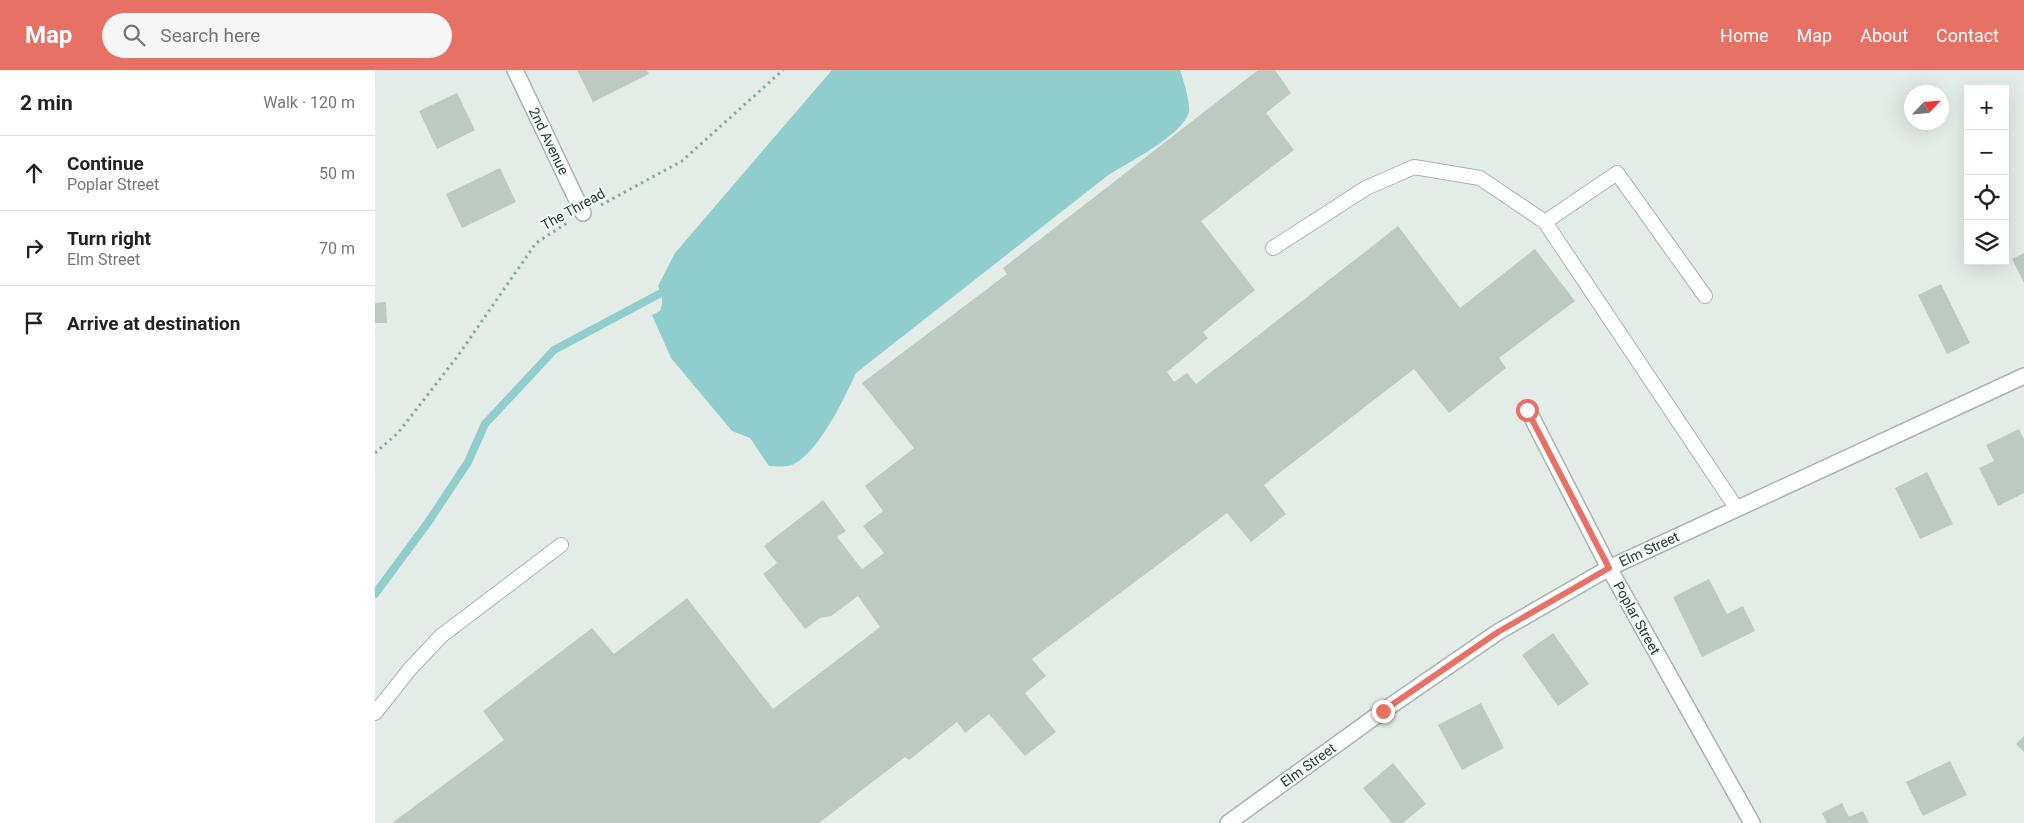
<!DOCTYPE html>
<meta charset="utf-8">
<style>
body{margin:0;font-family:Roboto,sans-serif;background:#f6f6f6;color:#222}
.controls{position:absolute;right:15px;top:15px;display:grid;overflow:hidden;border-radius:0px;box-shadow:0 5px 20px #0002}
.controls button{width:45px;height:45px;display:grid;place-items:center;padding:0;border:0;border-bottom:1px solid #e0e0e0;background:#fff;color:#222;font:25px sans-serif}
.compass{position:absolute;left:1529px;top:15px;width:45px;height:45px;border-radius:50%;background:#fff;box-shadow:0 5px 20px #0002;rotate:64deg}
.stop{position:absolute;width:15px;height:15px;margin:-11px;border:4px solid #e87166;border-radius:50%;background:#fff}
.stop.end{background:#e87166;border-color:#fff;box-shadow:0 1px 5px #0008}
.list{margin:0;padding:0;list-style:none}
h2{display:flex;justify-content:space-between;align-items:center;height:65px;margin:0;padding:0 20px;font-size:21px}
h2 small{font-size:16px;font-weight:400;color:#767676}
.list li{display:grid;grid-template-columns:32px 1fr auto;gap:15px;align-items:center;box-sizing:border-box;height:75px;padding:0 20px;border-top:1px solid #e0e0e0}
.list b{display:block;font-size:19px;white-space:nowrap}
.list p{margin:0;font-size:16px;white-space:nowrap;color:#767676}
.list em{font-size:16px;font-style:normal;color:#767676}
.icon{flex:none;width:28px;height:28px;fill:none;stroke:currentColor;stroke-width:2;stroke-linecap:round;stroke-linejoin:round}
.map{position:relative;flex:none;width:1649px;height:753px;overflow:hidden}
header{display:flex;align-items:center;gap:30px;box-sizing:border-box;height:70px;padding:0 25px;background:#e87166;color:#fff}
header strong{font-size:24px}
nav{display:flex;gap:28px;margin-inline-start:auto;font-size:18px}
.search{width:350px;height:45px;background:#f6f6f6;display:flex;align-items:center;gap:12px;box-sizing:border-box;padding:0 18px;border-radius:28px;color:#767676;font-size:19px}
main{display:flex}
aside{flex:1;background:#fff}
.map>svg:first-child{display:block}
.water{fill:#90cdcd}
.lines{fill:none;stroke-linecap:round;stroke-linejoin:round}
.stream{stroke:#90cdcd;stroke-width:8}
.building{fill:#bccac2}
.lane-casing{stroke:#a7b4ad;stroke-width:16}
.street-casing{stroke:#a7b4ad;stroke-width:18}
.path{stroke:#86ae9b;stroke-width:3;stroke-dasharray:2.5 4;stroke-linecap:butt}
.lane{stroke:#fff;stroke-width:14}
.street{stroke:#fff;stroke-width:15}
.route{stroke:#e87166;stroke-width:6}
.labels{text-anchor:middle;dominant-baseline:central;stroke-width:4.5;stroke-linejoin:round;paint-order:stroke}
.street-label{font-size:14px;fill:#243c32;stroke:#f4f9f6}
</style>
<header>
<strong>Map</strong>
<div class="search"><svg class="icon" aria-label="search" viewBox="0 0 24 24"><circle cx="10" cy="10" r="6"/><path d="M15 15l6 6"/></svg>Search here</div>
<nav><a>Home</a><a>Map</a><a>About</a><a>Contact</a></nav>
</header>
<main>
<aside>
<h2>2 min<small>Walk · 120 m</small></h2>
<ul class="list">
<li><svg class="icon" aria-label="ahead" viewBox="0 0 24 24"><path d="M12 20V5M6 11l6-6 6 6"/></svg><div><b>Continue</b><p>Poplar Street</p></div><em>50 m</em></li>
<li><svg class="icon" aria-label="right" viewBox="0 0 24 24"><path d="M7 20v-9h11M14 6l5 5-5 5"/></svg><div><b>Turn right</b><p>Elm Street</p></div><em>70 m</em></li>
<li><svg class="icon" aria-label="arrive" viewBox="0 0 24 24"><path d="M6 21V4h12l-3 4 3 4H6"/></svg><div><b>Arrive at destination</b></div></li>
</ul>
</aside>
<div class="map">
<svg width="1649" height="753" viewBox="0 0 1649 753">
<rect width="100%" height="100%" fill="#e4ece7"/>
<path class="water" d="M 457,0 L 805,0 C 808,9 816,34 814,42 C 808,65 752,93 732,106 L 481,303 C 470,327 440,391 413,396 C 407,397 400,396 394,396 L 375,368 L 357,361 L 296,288 L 277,245 L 285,241 C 289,232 287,225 283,216 L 300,183 Z"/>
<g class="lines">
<path class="stream" d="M 0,524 L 54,451 L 93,392 L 110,354 L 179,280 L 286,223"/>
</g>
<path class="building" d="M 202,0 L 272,0 L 274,4 L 218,32 Z
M 883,0 L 900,0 L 916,23 L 891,43 L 919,80 L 826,151 L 880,220 L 828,262 L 833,268 L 792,302 L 799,312 L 812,303 L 821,314 L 1023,156 L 1085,238 L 1160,179 L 1200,231 L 1124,288 L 1131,298 L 1074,343 L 1039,299 L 889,415 L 911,444 L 876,472 L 852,443 L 657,589 L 671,606 L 650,623 L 681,662 L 650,686 L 614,644 L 590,663 L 582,652 L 534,690 L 530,687 L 444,753 L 17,753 L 129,670 L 108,641 L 217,558 L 239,584 L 312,528 L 398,639 L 505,557 L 483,526 L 456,546 L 445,548 L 430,559 L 388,504 L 402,493 L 389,476 L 448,430 L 471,461 L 462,467 L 487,499 L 509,483 L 488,456 L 508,441 L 490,416 L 539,378 L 487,313 L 632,204 L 628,198 Z
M 82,23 L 100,60 L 62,79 L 44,41 Z
M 125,98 L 141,132 L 87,158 L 71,124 Z
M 1649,183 L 1649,213 L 1637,189 Z
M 1566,214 L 1595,273 L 1572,284 L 1543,225 Z
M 11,232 L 12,253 L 0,253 L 0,233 Z
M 1644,359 L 1649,369 L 1649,423 L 1623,436 L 1604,398 L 1619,391 L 1611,375 Z
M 1552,402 L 1578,454 L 1545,469 L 1520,418 Z
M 1334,509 L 1352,544 L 1368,536 L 1380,561 L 1327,587 L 1298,527 Z
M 1178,563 L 1214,614 L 1183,636 L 1147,585 Z
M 1106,633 L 1129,678 L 1087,700 L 1063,655 Z
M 1649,666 L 1649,682 L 1641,674 Z
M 1575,691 L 1592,725 L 1548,746 L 1531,712 Z
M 1018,693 L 1051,734 L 1028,753 L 1017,753 L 988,718 Z
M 1467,733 L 1474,747 L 1488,741 L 1494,753 L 1452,753 L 1447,743 Z"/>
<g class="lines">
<defs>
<path id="lane" d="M 1170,152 L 1242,103 L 1330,226
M 898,178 L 991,118 L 1039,97 L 1105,108 L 1170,152 L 1362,439
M 0,643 L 35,599 L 66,566 L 186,475"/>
<path id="street" d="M 140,0 L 208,143
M 1153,340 L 1234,498 L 1377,753
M 853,753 L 1008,641 L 1123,562 L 1234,498 L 1649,306"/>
</defs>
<use href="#lane" class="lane-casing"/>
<use href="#street" class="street-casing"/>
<path class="path" d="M 226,135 L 307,91 L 408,0
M 0,383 L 23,363 L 82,287 L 161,173 L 192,153"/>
<use href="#lane" class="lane"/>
<use href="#street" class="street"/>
</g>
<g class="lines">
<path class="route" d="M 1008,641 L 1123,562 L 1234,498 L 1152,340"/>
</g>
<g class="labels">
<g class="street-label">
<text transform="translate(174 71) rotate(64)">2nd Avenue</text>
<text transform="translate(198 139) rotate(-29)">The Thread</text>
<text transform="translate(1274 479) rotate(-25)">Elm Street</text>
<text transform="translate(1262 548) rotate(61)">Poplar Street</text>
<text transform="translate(933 695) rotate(-36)">Elm Street</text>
</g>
</g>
</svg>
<div class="controls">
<button>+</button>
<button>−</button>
<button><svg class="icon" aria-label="locate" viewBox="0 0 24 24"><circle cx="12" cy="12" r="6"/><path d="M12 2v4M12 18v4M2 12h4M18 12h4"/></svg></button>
<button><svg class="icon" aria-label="layers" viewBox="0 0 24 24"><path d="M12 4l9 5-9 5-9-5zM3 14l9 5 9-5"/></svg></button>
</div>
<svg class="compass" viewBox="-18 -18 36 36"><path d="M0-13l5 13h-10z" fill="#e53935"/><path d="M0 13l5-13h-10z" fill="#767676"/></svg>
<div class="stop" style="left:1152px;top:340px"></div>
<div class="stop end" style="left:1008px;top:641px"></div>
</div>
</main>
